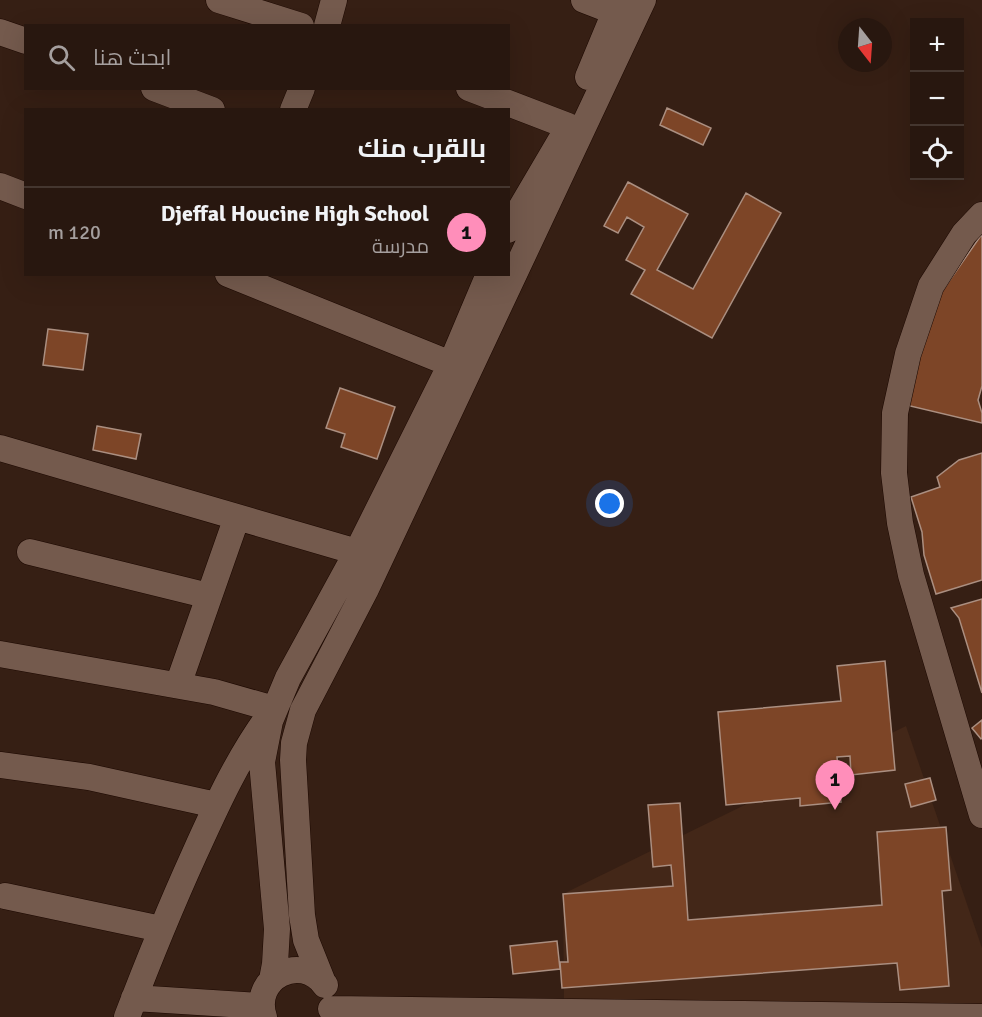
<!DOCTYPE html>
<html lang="ar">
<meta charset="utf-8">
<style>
body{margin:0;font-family:Signika,Cairo,sans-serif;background:#302018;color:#f1f3f6;direction:rtl}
.controls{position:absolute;right:18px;top:18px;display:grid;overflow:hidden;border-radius:0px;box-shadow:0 6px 24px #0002}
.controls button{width:54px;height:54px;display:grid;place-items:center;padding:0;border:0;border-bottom:2px solid #44362f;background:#28170f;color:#f1f3f6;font:30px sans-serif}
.compass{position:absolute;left:838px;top:18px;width:54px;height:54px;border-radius:50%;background:#28170f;box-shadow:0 6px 24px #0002;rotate:163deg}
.you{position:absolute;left:610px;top:504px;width:21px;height:21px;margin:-15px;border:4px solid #fff;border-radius:50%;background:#1a73e8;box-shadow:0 0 0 9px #1a73e833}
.badge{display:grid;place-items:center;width:39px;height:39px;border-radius:50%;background:#ff8eba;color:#111;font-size:20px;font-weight:700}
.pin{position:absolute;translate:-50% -50px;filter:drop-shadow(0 2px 3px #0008)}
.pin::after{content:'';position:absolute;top:32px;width:21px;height:18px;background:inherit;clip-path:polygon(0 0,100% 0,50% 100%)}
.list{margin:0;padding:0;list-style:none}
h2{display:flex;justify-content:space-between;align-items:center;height:78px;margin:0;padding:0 24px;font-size:26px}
h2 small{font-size:20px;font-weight:400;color:#a59f9e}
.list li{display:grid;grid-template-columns:39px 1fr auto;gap:18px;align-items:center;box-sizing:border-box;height:90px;padding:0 24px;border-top:2px solid #44362f}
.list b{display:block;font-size:22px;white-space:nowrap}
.list p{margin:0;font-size:20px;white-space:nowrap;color:#a59f9e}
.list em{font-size:20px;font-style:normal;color:#a59f9e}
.icon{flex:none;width:33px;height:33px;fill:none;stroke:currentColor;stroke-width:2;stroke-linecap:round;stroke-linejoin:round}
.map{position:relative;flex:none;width:982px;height:1017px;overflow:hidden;direction:ltr}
.search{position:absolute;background:#28170f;box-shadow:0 6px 24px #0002;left:24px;top:24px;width:486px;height:66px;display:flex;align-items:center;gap:15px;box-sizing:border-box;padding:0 21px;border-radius:0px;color:#a59f9e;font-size:22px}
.panel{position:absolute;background:#28170f;box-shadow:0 6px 24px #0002;left:24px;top:108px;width:486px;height:168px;border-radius:0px;direction:rtl}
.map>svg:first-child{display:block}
.built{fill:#432718}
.building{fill:#7d4527;stroke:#ab8f81;stroke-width:1.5}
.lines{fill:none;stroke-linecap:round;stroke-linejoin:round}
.street-casing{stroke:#1c0801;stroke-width:27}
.street{stroke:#745a4d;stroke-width:26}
</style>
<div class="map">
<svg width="982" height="1017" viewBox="0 0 982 1017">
<rect width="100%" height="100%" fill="#361f14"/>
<path class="built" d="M 906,726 L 982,948 L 982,1008 L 564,999 L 563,894 Z"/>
<path class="building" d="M 667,108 L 711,128 L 703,145 L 660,125 Z
M 628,182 L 688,214 L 657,270 L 693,289 L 746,193 L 781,213 L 712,338 L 631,294 L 645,270 L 626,260 L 644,227 L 627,217 L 618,233 L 604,226 Z
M 982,234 L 982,386 L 978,400 L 982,413 L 982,423 L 906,405 L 929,310 Z
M 48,329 L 88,334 L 83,370 L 43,365 Z
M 340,388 L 395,407 L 377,459 L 341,447 L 345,434 L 326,428 Z
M 97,426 L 141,434 L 136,459 L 93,450 Z
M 982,453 L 982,580 L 936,594 L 924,555 L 922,532 L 911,497 L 940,487 L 937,477 L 959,460 Z
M 982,599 L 982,693 L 959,618 L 951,608 Z
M 885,661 L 895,770 L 851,775 L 850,756 L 837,757 L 841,802 L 800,806 L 800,798 L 726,805 L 718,712 L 841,701 L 837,666 Z
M 982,720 L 982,738 L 981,739 L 972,728 Z
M 930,778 L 936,800 L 911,807 L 905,784 Z
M 680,803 L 688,920 L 882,905 L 877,832 L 946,827 L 951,890 L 942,891 L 949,986 L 900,990 L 897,963 L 562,988 L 560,962 L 568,962 L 563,894 L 673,886 L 671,865 L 653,867 L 648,805 Z
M 557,941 L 560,969 L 513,974 L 510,946 Z"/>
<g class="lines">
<defs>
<path id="street" d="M 219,0 L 301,26
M 584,0 L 615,12
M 327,26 L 334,0
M 0,32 L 26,41
M 588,77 L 620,0
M 154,88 L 212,110
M 469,88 L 568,126
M 293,110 L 302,88
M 0,186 L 26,196
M 982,215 L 964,234 L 931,286 L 908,354 L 895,413 L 894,473 L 900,523 L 911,575 L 982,815
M 508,230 L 562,138
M 228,274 L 451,364
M 0,448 L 357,552
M 30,552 L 209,596
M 0,654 L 214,692 L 274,709 C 240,753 217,804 194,855 C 170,908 148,962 127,1017
M 178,685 L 237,517
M 0,765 L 89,777 L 216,805
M 5,896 L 161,929
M 272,980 L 275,964 L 277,929 L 262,762 L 270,721 L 288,678 L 357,552 L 451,364 L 489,274
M 322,980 L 306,940 L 302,915 L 293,760 L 294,743 L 303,710 L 366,589 L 643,0
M 134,998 L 261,1006
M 331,1009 L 982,1017
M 264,1017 C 251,978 301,952 325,985"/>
</defs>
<use href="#street" class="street-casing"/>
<use href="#street" class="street"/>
</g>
</svg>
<div class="controls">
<button>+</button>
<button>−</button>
<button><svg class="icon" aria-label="locate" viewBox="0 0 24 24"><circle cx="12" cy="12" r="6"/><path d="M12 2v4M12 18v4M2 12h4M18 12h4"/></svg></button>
</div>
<svg class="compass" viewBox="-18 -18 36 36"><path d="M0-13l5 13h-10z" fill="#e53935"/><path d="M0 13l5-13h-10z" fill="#a59f9e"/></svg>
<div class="you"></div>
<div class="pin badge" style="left:835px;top:810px">1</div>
<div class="search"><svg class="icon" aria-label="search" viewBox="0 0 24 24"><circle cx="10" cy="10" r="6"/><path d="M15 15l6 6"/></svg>ابحث هنا</div>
<section class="panel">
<h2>بالقرب منك<small></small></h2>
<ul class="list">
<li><span class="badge">1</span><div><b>Djeffal Houcine High School</b><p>مدرسة</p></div><em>120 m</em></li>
</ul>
</section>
</div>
